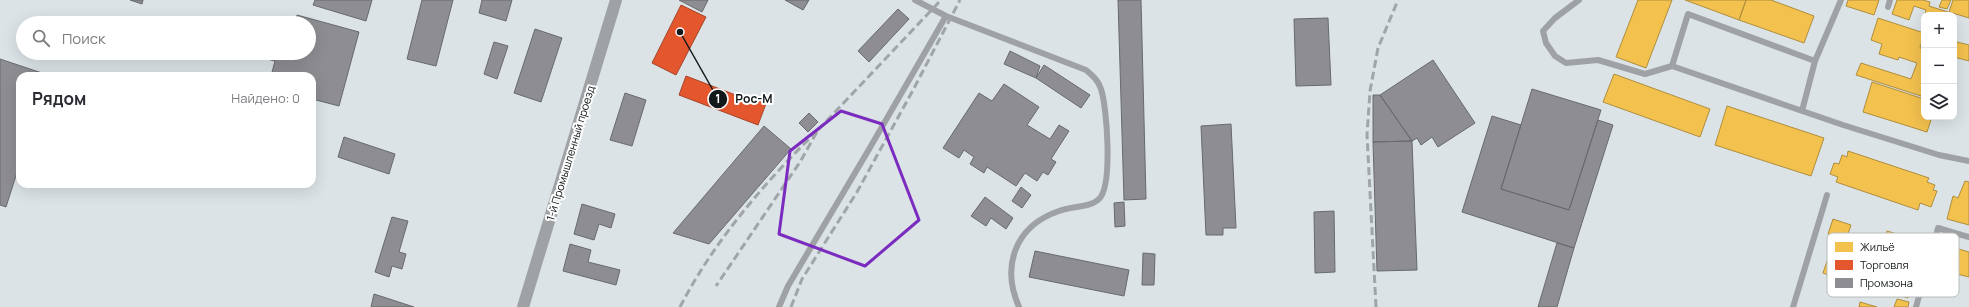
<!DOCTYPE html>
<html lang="ru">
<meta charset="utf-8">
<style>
body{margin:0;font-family:Manrope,sans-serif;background:#f2f2f3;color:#2b2b33}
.controls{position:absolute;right:12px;top:12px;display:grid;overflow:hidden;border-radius:8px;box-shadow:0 4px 16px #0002}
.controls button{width:36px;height:36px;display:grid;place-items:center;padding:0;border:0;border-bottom:1px solid #e1e1e2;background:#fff;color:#2b2b33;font:20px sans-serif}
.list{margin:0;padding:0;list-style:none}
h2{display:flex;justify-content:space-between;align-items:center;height:52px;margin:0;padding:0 16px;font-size:17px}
h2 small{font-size:13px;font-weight:400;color:#7c7c81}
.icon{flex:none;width:22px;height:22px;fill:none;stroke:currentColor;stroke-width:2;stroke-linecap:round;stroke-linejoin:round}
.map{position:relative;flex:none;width:1969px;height:307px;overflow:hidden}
.search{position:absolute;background:#fff;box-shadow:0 4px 16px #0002;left:16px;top:16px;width:300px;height:44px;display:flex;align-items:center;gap:10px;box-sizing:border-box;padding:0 14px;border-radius:22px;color:#7c7c81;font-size:15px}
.panel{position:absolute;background:#fff;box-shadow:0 4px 16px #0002;left:16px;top:72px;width:300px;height:116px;border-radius:12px}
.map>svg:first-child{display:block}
.homes{fill:#f2c14e;stroke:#af8e3e}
.shops{fill:#e4572e;stroke:#a54428}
.industry{fill:#8d8d92;stroke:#686a6e}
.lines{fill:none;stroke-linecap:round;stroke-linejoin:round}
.lane{stroke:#9fa2a4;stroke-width:6}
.street{stroke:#9fa2a4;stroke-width:12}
.rail{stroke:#a0a6a7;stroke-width:3;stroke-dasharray:8 4;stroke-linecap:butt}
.marked{fill:none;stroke:#7b2cbf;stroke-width:3;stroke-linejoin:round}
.labels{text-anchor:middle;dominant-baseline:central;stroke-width:4;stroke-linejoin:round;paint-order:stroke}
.street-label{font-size:11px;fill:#13181a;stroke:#fff}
.key{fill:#fff;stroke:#b8baba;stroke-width:1}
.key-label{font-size:11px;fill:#13181a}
.leader{fill:none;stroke:#13181a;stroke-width:1.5}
.callout-dot{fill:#13181a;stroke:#fff;stroke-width:1.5}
.mark-label{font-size:12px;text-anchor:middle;font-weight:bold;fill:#fff}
.callout-label{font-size:12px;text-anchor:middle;font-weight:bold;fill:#13181a;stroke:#fff;stroke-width:4;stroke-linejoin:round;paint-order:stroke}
</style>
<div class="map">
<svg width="1969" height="307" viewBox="0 0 1969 307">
<rect width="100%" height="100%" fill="#dbe3e6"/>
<path class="homes" d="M 1638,0 L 1672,0 L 1646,68 L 1616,57 Z
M 1685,0 L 1746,0 L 1739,20 Z
M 1746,0 L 1771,0 L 1814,16 L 1804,43 L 1739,20 Z
M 1848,0 L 1879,0 L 1874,15 L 1846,6 Z
M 1897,0 L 1923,0 L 1930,2 L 1929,6 L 1948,12 L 1947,15 L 1929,15 L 1925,14 L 1926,10 L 1914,6 L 1909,20 L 1892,14 Z
M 1942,0 L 1951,0 L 1947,9 L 1939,7 Z
M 1953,0 L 1969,0 L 1969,18 L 1949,12 Z
M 1878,18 L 1924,33 L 1920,48 L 1922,49 L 1921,52 L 1924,53 L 1924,86 L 1921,96 L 1856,75 L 1861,63 L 1911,79 L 1917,63 L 1899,57 L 1898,60 L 1879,54 L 1882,44 L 1871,40 Z
M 1957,42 L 1969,45 L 1969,61 L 1954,57 Z
M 1614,74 L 1710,109 L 1700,137 L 1603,102 Z
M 1872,82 L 1924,99 L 1924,117 L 1932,117 L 1927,132 L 1863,112 Z
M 1727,106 L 1824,138 L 1811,176 L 1715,145 Z
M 1848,151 L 1929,178 L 1927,182 L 1935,185 L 1933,190 L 1937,191 L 1931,207 L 1920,203 L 1918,210 L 1836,182 L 1838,177 L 1830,174 L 1834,163 L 1839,164 L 1842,155 L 1847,157 Z
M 1965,181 L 1969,182 L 1969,225 L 1947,219 L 1953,196 L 1958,198 Z
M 1833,219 L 1851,225 L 1846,240 L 1828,234 Z
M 1887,231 L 1910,238 L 1903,263 L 1879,256 Z
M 1955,248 L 1969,252 L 1969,277 L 1949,272 Z
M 1827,261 L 1844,267 L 1840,279 L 1823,273 Z
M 1893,283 L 1911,289 L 1908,298 L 1890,292 Z
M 1897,299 L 1909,302 L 1908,307 L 1894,307 Z
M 1860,302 L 1877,307 L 1859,307 Z"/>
<path class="shops" d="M 681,5 L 706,17 L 676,75 L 652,63 Z
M 686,76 L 754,102 L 756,97 L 767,101 L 758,125 L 679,95 Z"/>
<path class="industry" d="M 130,0 L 143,0 L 142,4 Z
M 315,0 L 372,0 L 366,21 L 313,5 Z
M 422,0 L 453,0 L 436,66 L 407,59 Z
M 482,0 L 512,0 L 506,21 L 479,13 Z
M 679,0 L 708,0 L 702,12 Z
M 785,0 L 809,0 L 803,10 Z
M 1118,0 L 1141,0 L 1146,199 L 1124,200 Z
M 898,9 L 909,19 L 869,62 L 858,51 Z
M 297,15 L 359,32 L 339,106 L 312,99 L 312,76 L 271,76 L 275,61 L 267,59 L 269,53 L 309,53 L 309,23 L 295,23 Z
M 1328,18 L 1331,85 L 1296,86 L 1294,19 Z
M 535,29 L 562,38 L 541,102 L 514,93 Z
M 494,42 L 508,46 L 497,79 L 484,74 Z
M 1010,51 L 1040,66 L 1036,78 L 1004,64 Z
M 0,59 L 48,75 L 47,76 L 20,76 L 20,163 L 6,207 L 0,205 Z
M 1433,60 L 1475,123 L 1438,147 L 1432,137 L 1421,145 L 1417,138 L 1412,141 L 1380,95 Z
M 1044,65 L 1090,95 L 1081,108 L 1036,78 Z
M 1004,84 L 1039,107 L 1027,125 L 1050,139 L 1059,125 L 1069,131 L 1051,159 L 1056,162 L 1048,175 L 1043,172 L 1037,181 L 1025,173 L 1016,186 L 987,167 L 984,173 L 970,164 L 974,157 L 964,150 L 959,158 L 943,148 L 979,93 L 992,101 Z
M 1532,89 L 1601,110 L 1569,210 L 1501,189 Z
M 625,93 L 646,100 L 632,146 L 610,140 Z
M 1373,95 L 1380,95 L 1412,141 L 1373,142 Z
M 809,113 L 818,122 L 808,132 L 799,123 Z
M 1492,116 L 1521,125 L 1501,189 L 1569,210 L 1598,120 L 1613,125 L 1574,248 L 1462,212 Z
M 1231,124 L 1236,228 L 1223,228 L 1223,235 L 1206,235 L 1201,126 Z
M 764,126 L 791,149 L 709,244 L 673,233 Z
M 344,137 L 395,154 L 389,174 L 338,157 Z
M 1412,141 L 1417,270 L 1377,271 L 1373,142 Z
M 1021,187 L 1031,195 L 1022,208 L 1012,201 Z
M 985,197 L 1013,218 L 1006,229 L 991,218 L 986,226 L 971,216 Z
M 1124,202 L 1125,226 L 1115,227 L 1114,203 Z
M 582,204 L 615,214 L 611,228 L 599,224 L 594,240 L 574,234 Z
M 1334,211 L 1335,272 L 1315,273 L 1314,212 Z
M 392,217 L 408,221 L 399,252 L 406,254 L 402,269 L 392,266 L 389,277 L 375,272 Z
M 1557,243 L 1574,248 L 1557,307 L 1538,307 Z
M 570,244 L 591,250 L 588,262 L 620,270 L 616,285 L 563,271 Z
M 1035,251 L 1129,270 L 1124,296 L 1029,277 Z
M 1143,253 L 1155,254 L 1154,285 L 1142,285 Z
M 374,294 L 414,307 L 371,307 Z"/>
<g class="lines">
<path class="lane" d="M 1579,0 L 1555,18 L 1543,31 L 1546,43 L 1555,56 L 1566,63 L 1598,60 L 1645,74 L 1672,66
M 1888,7 L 1890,0
M 946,16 L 1086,70 C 1093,76 1098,80 1101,89 C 1107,107 1113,186 1099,199 C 1090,208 1071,206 1059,211 C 1015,226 1001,266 1019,307
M 1815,61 L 1841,0
M 1802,111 L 1815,61 L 1688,14 L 1672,66 L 1843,125 L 1939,155 L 1969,161
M 779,307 L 788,286 L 868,151 L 946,16 L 915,0
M 1793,307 L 1827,195
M 1916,307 L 1938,228 L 1969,237"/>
<path class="street" d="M 523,307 L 616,0"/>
<path class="rail" d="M 818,130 L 941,0
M 680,307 C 714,241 765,182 818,130 L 800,162 L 716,286
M 791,307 L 802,279 L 857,192 L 912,92 L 960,0
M 1376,307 L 1367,135 L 1370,91 L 1378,48 L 1398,0"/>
</g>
<path class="marked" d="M 841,111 L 882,124 L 919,220 L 865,266 L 779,234 L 790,151 Z"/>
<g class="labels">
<g class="street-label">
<text transform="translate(570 153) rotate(-73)">1-й Промышленный проезд</text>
</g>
</g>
<rect x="1827" y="233" width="132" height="64" rx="6" class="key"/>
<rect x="1835" y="242" width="18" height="10" fill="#f2c14e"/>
<rect x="1835" y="260" width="18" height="10" fill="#e4572e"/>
<rect x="1835" y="278" width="18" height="10" fill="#8d8d92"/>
<g class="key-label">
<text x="1860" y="251">Жильё</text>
<text x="1860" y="269">Торговля</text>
<text x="1860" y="287">Промзона</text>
</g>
<path class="leader" d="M680 32L718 99"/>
<g class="callout-dot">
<circle cx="680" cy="32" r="4"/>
<circle cx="718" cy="99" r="10"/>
</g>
<g class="mark-label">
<text x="718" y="103">1</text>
</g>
<g class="callout-label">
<text x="754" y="103">Рос-М</text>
</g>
</svg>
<div class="controls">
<button>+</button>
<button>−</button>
<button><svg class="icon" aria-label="layers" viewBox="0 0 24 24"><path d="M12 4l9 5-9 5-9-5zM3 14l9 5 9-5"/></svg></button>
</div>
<div class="search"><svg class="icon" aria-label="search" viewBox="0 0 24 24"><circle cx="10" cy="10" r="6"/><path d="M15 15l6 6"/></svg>Поиск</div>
<section class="panel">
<h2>Рядом<small>Найдено: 0</small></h2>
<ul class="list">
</ul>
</section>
</div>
